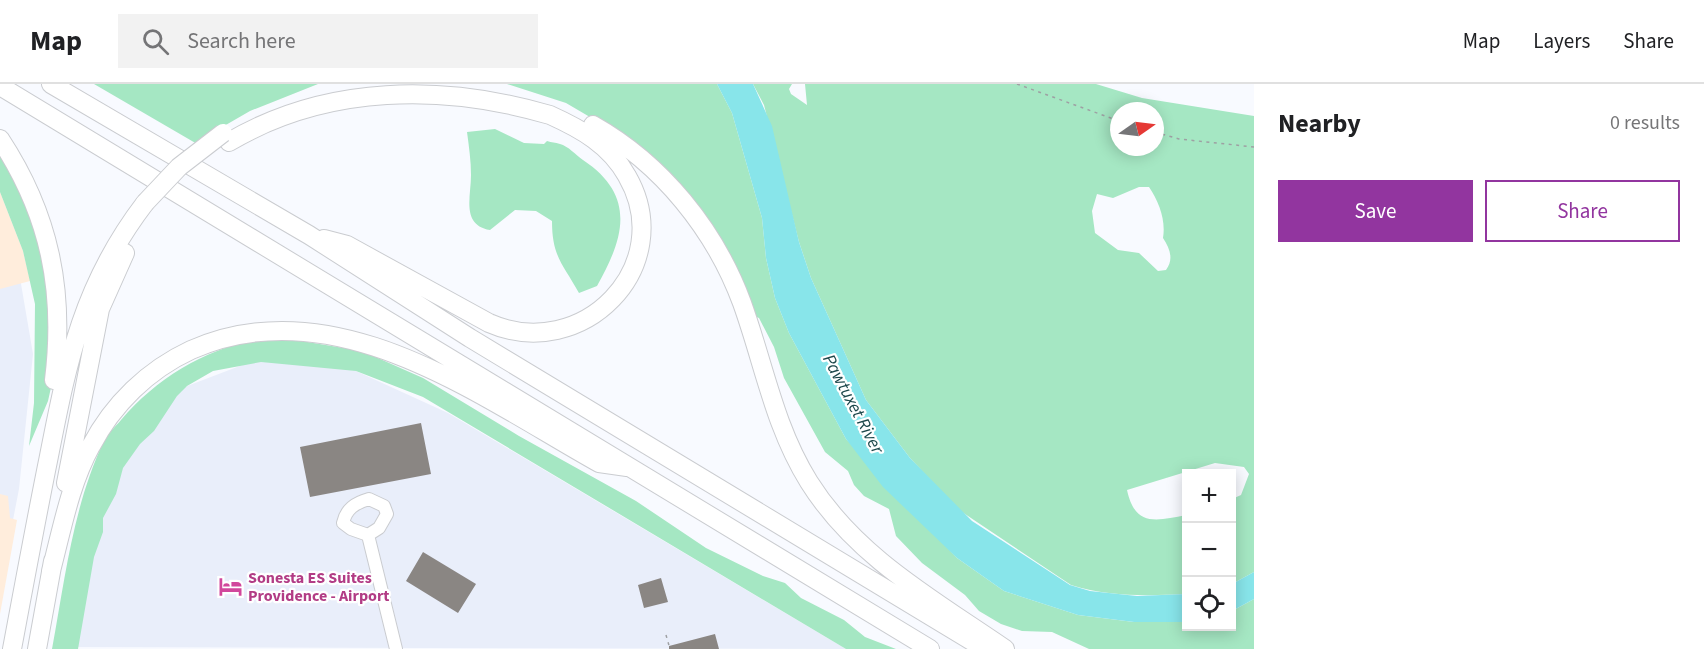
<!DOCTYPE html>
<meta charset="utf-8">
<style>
body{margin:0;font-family:"Source Sans 3",sans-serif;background:#f2f2f2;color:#202124}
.controls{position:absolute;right:18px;bottom:18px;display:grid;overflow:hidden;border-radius:0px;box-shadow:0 3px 15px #0003}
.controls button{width:54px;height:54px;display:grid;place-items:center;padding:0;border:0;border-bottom:2px solid #e0e0e0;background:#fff;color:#202124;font:30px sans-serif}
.compass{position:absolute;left:1110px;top:18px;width:54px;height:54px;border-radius:50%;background:#fff;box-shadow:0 3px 15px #0003;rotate:76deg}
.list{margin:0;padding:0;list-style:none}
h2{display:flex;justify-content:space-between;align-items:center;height:78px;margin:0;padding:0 24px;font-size:26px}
h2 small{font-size:20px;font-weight:400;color:#757577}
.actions{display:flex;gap:12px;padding:18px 24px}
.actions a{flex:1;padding:14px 0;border:2px solid #92359f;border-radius:0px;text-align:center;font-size:21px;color:#92359f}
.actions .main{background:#92359f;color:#fff}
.icon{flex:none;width:33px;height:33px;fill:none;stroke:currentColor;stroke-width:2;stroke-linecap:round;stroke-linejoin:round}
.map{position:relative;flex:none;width:1254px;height:565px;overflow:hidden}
header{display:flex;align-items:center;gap:36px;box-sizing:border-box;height:84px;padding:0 30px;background:#fff;border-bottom:2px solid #e0e0e0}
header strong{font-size:28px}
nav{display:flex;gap:33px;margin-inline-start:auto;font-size:21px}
.search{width:420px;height:54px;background:#f2f2f2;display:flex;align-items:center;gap:15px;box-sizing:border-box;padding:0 21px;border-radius:0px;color:#757577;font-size:22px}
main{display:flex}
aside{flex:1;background:#fff}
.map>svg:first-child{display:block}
.built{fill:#e9eefa}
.industrial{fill:#ffeddc}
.green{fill:#a5e7c3;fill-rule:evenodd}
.water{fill:#88e5ea}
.building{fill:#8a8683}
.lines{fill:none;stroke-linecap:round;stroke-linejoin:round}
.minor-casing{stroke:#caccd0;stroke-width:14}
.highway-casing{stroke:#caccd0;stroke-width:20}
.path{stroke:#9ea0a3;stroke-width:1.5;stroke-dasharray:3 4.5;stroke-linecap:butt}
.minor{stroke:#fff;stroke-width:12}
.highway{stroke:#fff;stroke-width:18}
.highway-bridge-casing{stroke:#caccd0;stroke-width:20;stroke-linecap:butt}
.highway-bridge{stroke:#fff;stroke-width:18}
.labels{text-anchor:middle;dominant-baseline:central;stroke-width:4.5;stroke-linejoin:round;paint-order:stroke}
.hotel-label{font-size:16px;font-weight:bold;fill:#b23c85;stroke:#fff;text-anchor:start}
.water-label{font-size:18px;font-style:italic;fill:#1d484b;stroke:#fff}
</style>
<header>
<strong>Map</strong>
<div class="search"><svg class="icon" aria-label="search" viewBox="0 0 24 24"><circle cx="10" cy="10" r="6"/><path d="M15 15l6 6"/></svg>Search here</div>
<nav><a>Map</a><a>Layers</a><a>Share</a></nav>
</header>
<main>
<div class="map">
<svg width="1254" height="565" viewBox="0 0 1254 565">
<rect width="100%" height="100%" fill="#f8faff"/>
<path class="built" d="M 0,119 L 13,153 L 33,270 L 19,405 L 0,503 Z
M 258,275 L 345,282 L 448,329 L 846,565 L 59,563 L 76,452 L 169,309 Z"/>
<path class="industrial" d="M 0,108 L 23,167 L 30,197 L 0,205 Z
M 0,410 L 8,412 L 10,434 L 17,436 L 0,530 Z"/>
<path class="green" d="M 94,0 L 318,0 L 250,27 L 205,53 L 204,64 Z
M 507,0 L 717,0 L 732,29 L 762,134 L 766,174 L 775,214 L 789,249 L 846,355 L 957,474 L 1004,507 L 1078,531 L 1134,538 L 1186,538 L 1186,542 L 1232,542 L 1232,527 L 1254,515 L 1254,565 L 1089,565 L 1052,548 L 1022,547 L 1001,540 L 979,527 L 965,511 L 922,479 L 896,452 L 889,425 L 864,412 L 854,401 L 848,387 L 825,368 L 784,294 L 774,263 L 759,234 L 754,232 L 750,219 L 624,53 L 566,19 Z
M 753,0 L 792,0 L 789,5 L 791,10 L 807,21 L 805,0 L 1096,0 L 1142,14 L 1254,32 L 1254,488 L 1232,500 L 1232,415 L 1241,411 L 1249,390 L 1244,383 L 1215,379 L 1127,406 C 1135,443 1156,437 1186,431 L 1186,510 C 1147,512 1109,513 1071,501 L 959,426 L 910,374 L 866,316 L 811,194 L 799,158 L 764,21 ZM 1119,27 L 1155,27 L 1155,63 L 1119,63 ZM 1139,103 L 1149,103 C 1159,118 1166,136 1163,154 C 1170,165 1174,175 1166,186 L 1158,187 L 1139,169 L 1118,166 L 1095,149 L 1092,127 L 1097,110 L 1113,114 Z
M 495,45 L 524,59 L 544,60 L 547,57 C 552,59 555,58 560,60 C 568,62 576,71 583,76 C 637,112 624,154 597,202 L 579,209 C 563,180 552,173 552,137 L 536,127 L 515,126 L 490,146 C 461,141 471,113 471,91 C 471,77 469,63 467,48 Z
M 0,65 L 45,162 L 52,299 L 48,317 L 29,362 L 34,319 L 35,220 L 23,167 L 0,108 Z
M 277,253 L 362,267 L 423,294 L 519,352 L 636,417 L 706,464 L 763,492 L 785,499 L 801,514 L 844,536 L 865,553 L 896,565 L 846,565 L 423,313 L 356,287 L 261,278 L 213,287 L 187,302 L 177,312 L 154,347 L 140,360 L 123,384 L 116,410 L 103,434 L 103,448 L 94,473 L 78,565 L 52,565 C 65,495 73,422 104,357 C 107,350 115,343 121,336 C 160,290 217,258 277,253 Z"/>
<path class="water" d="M 717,0 L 753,0 L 772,42 L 799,158 L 811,194 L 866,316 L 910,374 L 972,437 L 1070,501 L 1090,507 L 1137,512 L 1186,510 L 1186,538 L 1134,538 L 1078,531 L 1004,507 L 957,474 L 883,403 L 846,355 L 789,249 L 775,214 L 766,174 L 762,134 L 732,29 Z
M 1254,488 L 1254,515 L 1232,527 L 1232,500 Z"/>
<path class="building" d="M 421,339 L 431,390 L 310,413 L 300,363 Z
M 423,468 L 476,500 L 458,529 L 406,497 Z
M 661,494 L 668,518 L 644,524 L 638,501 Z
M 715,550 L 719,565 L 669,565 L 669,562 Z"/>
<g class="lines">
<defs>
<path id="minor" d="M 368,451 L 351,445 L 343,439 C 346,425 355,419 369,415 L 384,422 L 387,430 L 379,444 L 368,451 L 396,565"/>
<path id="highway" d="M 51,0 L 309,151 L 470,254 L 985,565
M 0,2 L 930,565
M 593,41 C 662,80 715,146 742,219 C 764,280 774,342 809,398 C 856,473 934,516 1005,565
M 0,55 C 50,131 65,207 54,296
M 229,58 C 327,0 444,0 550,31 C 581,45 610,61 627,92 C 679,182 582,280 489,239 L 347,161 L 324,155
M 66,399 L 100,225 L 125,169
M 51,487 C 62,445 70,400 91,362 C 113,320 148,286 191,266 C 334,202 479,312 599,379 L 627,383
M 12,565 C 24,501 36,436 49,372 C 68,275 83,200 145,119
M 37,565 L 53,477"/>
</defs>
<use href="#minor" class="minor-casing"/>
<use href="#highway" class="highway-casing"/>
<path class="path" d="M 1017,0 L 1119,37
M 1155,48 L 1179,55 L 1254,63
M 666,551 L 670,565"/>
<use href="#minor" class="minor"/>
<use href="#highway" class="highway"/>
<defs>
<path id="highway-bridge" d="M 145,119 L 179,83 L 223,49"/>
</defs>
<use href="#highway-bridge" class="highway-bridge-casing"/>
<use href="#highway-bridge" class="highway-bridge"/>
</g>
<defs>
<symbol id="hotel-bare" viewBox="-9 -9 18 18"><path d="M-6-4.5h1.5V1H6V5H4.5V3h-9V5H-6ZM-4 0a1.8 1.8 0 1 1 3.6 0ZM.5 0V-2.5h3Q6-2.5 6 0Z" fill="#d1479c" stroke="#fff" stroke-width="2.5" paint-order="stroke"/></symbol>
</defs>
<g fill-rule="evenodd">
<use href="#hotel-bare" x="214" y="486" width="33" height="33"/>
</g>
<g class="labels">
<g class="hotel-label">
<text x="248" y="494">Sonesta ES Suites<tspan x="248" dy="18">Providence - Airport</tspan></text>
</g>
<g class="water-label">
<text transform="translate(853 320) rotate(62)">Pawtuxet River</text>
</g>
</g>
</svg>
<div class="controls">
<button>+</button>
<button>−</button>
<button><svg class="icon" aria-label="locate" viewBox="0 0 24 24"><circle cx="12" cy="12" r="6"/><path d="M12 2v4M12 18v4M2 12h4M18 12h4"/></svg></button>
</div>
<svg class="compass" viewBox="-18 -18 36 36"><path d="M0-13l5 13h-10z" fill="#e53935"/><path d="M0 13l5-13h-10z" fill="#757577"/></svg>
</div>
<aside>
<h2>Nearby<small>0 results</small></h2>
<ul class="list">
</ul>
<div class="actions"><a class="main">Save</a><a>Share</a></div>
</aside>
</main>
